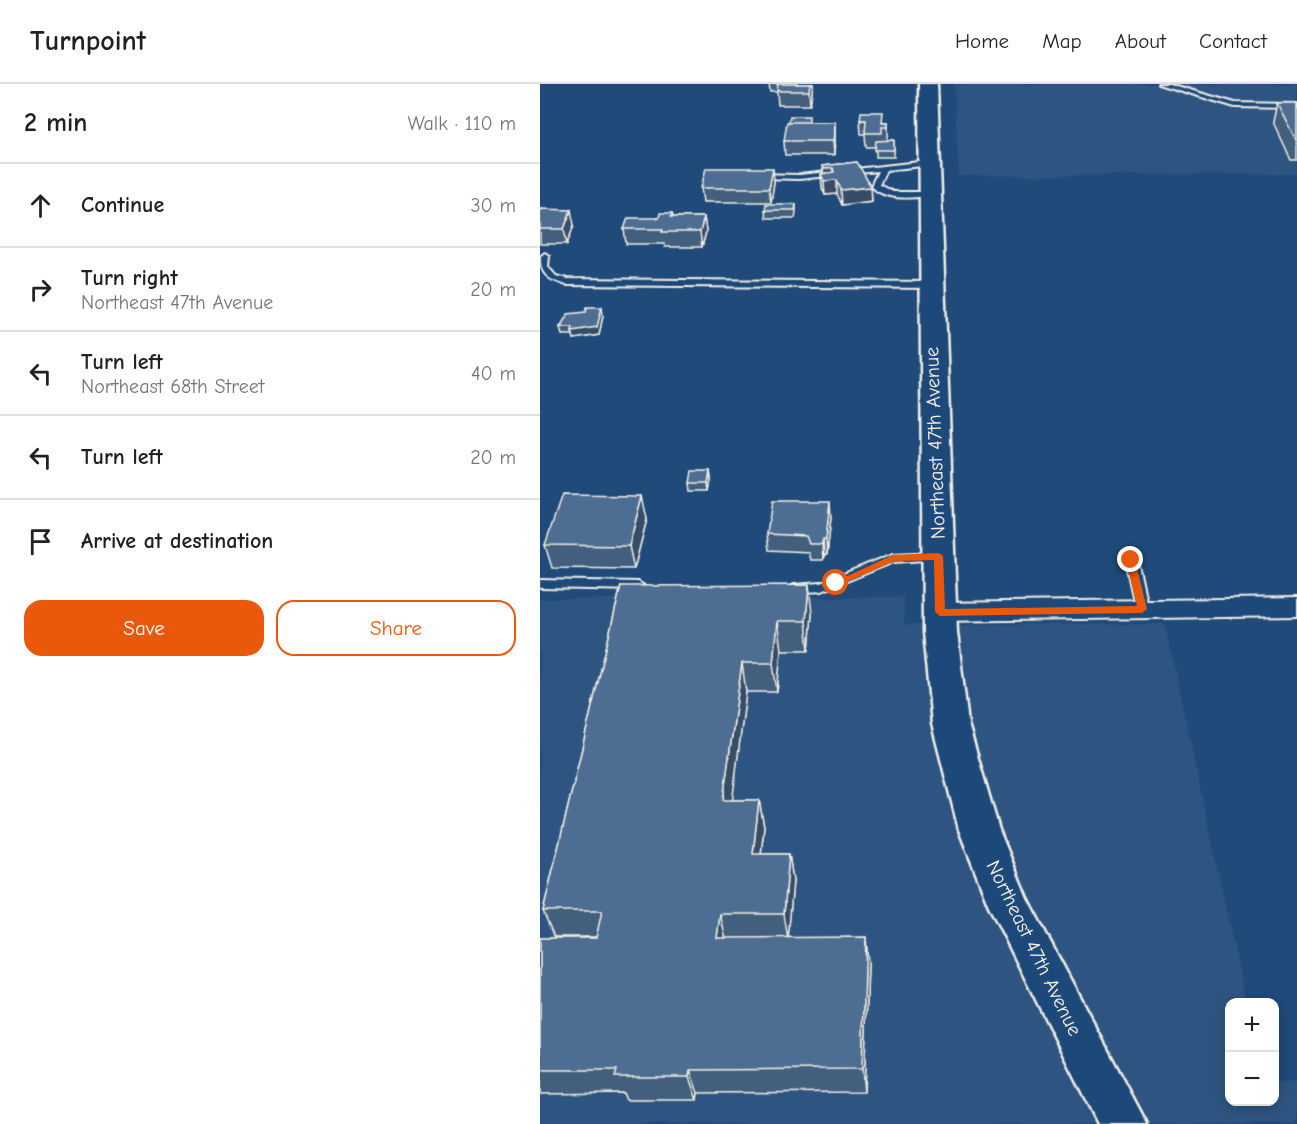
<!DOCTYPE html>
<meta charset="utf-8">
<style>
body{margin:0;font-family:"Comic Neue",sans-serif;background:#f6f6f6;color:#202124}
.controls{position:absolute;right:18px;bottom:18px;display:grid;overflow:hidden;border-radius:12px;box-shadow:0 3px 15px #0003}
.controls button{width:54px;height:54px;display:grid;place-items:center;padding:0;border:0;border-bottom:2px solid #e0e0e0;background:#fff;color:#202124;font:30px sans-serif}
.stop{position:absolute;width:18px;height:18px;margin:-14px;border:4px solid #ea580c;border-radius:50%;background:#fff}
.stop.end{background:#ea580c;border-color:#fff;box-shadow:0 2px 6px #0008}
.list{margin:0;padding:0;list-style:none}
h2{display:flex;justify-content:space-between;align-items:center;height:78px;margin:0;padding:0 24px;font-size:26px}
h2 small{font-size:20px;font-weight:400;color:#757577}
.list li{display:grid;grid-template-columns:39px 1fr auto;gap:18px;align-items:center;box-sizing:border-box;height:84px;padding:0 24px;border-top:2px solid #e0e0e0}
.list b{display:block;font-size:22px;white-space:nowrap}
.list p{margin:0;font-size:20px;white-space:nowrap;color:#757577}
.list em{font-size:20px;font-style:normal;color:#757577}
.actions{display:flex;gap:12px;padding:18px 24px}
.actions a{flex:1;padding:14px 0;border:2px solid #ea580c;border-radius:18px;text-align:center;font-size:21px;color:#ea580c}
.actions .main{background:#ea580c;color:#fff}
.icon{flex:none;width:33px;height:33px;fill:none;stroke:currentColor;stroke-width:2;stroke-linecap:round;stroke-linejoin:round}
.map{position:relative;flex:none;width:757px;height:1040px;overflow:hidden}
header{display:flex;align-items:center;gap:36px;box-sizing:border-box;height:84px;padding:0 30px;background:#fff;border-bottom:2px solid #e0e0e0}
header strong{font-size:28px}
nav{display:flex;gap:33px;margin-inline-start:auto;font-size:21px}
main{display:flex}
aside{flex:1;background:#fff}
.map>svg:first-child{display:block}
.built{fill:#2d5581}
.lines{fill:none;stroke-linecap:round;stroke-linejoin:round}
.lane-casing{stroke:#f4f1e8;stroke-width:4}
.street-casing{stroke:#f4f1e8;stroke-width:4}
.secondary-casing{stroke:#f4f1e8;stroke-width:5}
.lane{fill:#1f4a7a;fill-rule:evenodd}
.street{fill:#1f4a7a;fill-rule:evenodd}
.secondary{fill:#1f4a7a;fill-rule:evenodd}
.wall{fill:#425f7e;stroke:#f4f1e8;stroke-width:1.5}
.shaded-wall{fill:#364d66;stroke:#f4f1e8;stroke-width:1.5}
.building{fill:#4d6e92;stroke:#f4f1e8;stroke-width:1.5}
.route{fill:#ea580c}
.labels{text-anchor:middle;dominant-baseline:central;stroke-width:5;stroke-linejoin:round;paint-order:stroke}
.street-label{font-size:20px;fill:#f4f1e8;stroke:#1f4a7a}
</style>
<header>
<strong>Turnpoint</strong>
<nav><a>Home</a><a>Map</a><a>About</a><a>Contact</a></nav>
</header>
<main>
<aside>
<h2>2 min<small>Walk · 110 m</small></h2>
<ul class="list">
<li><svg class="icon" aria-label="ahead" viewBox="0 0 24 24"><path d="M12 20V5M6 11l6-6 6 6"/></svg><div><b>Continue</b></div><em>30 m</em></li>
<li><svg class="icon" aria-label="right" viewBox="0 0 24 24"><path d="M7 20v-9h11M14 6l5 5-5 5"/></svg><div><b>Turn right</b><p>Northeast 47th Avenue</p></div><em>20 m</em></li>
<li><svg class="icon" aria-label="left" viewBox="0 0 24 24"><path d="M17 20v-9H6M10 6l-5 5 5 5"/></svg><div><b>Turn left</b><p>Northeast 68th Street</p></div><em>40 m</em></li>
<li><svg class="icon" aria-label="left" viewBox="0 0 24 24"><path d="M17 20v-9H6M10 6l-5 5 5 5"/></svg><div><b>Turn left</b></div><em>20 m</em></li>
<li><svg class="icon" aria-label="arrive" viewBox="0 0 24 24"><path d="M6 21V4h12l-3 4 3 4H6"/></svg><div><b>Arrive at destination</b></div></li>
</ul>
<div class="actions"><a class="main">Save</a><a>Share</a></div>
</aside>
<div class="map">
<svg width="757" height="1040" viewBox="0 0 757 1040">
<rect width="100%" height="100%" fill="#1f4a7a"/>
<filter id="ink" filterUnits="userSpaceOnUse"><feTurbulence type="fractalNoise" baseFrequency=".0167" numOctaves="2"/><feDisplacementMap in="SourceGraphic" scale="12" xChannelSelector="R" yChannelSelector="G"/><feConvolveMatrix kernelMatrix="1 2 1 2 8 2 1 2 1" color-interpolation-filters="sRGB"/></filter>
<g filter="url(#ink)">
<path class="built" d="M 414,0 L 757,0 L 757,90 L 419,92 Z
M 363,513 L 364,541 L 625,540 L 706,918 L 690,918 L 690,1018 L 734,1018 L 735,999 L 757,998 L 757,1040 L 0,1040 L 0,515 Z"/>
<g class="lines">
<defs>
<path id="lane" d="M 618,0 L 629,0 L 695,19 L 757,20 L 757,24 L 695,23 Z
M 389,77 L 392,77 L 392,81 L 346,86 L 339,101 L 353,108 L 392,108 L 392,112 L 389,112 C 370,114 346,117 331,102 L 338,87 L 259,95 L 219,94 L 215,92 L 219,90 L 259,91 Z
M 5,169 L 9,172 L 8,183 L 16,192 L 27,195 L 391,198 L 395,201 L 391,204 L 27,201 C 10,196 0,192 1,172 Z
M 398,468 L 402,469 L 404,472 L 402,475 L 354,478 L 282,507 L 253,509 L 247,505 L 253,501 L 281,499 L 353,470 Z
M 591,472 L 597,476 L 608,526 L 602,530 L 596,526 L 585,476 Z
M 0,496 L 98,498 L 104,502 L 98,506 L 0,504 Z"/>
<path id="street" d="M 757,514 L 757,532 L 400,537 L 391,534 L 388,528 L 391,522 L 400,519 Z"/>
<path id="secondary" d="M 379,0 L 397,0 L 417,548 L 428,640 L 459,746 L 487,814 L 607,1040 L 558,1040 L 449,822 L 419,746 L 392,640 L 383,548 Z"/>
</defs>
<use href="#lane" class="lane-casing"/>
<use href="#street" class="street-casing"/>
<use href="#secondary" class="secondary-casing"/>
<use href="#lane" class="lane"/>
<use href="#street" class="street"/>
<use href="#secondary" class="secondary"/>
</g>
<path class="wall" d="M 229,0 L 273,0 L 270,21 L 238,21 L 237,8 L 230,8 Z
M 737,19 L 757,19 L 757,76 L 751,76 L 733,38 Z
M 320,36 L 348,38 L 348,56 L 354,56 L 354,73 L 336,73 L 336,63 L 326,63 L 325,50 L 321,50 Z
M 270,38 L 295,38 L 295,52 L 294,71 L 245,71 L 244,57 Z
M 317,78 L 331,103 L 332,117 L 302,121 L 297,110 L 285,111 L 282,104 L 281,90 L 283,89 L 282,82 Z
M 234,98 L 231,118 L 163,118 L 161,104 Z
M 256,120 L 256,128 L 255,134 L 226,134 L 225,126 Z
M 0,123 L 0,125 L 34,141 L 27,160 L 0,160 Z
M 132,129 L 133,133 L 164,133 L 166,148 L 162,163 L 125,163 L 124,160 L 86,160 L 84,145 Z
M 63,231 L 59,251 L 34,255 L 33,251 L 22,251 L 20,243 Z
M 170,387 L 171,395 L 169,407 L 151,407 L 150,399 Z
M 291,433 L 287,471 L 284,471 L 283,476 L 270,476 L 268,468 L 229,466 L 227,450 Z
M 107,435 L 94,485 L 12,484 L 5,461 Z
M 81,502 L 272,530 L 269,566 L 241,566 L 237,608 L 206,608 L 192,716 L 219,716 L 224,743 L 221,770 L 249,770 L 253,797 L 248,853 L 328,879 L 324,1008 L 158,1009 L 157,1016 L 86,1016 L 83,1009 L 0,1010 L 0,854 L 56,854 L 56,853 L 14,853 L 3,827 Z"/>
<path class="shaded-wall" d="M 270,0 L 273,0 L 270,21 L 269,7 Z
M 295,38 L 295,52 L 294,71 L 293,57 Z
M 233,84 L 234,98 L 231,118 L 229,104 Z
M 293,84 L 293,96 L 297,96 L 297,110 L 285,111 L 283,85 Z
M 331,103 L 332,117 L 302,121 L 301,106 Z
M 31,126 L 34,141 L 27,160 L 24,145 Z
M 164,133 L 166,148 L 162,163 L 160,148 Z
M 62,223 L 63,231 L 59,251 L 34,255 L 32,247 Z
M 170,387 L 171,395 L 169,407 L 168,399 Z
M 102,412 L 107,435 L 94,485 L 89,462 Z
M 290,417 L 291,433 L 287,471 L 286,455 Z
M 283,455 L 284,471 L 283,476 L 282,460 Z
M 269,501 L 272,530 L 269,566 L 266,537 Z
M 237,537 L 241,566 L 237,608 L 233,579 Z
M 202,579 L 206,608 L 189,743 L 183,716 Z
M 219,716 L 224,743 L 218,797 L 213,770 Z
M 249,770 L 253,797 L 248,856 L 244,830 Z
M 180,830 L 186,856 L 177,854 Z
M 326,853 L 328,879 L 324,1008 L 322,985 Z
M 150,986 L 158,1009 L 157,1016 L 149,993 Z"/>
<path class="building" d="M 238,0 L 270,0 L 269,7 L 237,7 Z
M 737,19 L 757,19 L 757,56 L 756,56 Z
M 321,28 L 343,28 L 342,38 L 348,38 L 348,43 L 342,43 L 342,49 L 325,49 L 326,36 L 320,36 Z
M 250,32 L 269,32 L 269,38 L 249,38 Z
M 247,38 L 295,38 L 293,57 L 244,57 Z
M 354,56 L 354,66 L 335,66 L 336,57 Z
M 317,78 L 331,103 L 301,106 L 297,96 L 284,97 L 281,90 L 294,88 L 293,84 L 283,85 L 282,82 Z
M 166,84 L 233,84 L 229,104 L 161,104 Z
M 226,120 L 256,120 L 255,126 L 225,126 Z
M 0,125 L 31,126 L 24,145 L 0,145 Z
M 120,129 L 132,129 L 131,133 L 164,133 L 160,148 L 122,148 L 123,145 L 84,145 L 88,134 L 119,134 Z
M 47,223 L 62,223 L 57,243 L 32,247 L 33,243 L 20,243 L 28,230 L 46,228 Z
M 152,387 L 170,387 L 168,399 L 150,399 Z
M 22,411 L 102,412 L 89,462 L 5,461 Z
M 232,417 L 290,417 L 286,455 L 283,455 L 282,460 L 269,460 L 266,452 L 227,450 Z
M 269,501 L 266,537 L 237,537 L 233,579 L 202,579 L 183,716 L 219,716 L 213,770 L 249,770 L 244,830 L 180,830 L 177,854 L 326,853 L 322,985 L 150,986 L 149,993 L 75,993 L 77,986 L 0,986 L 0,854 L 56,854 L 62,827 L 3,827 L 81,502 Z"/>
</g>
<path class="route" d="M 399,469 L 403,472 L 405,525 L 597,522 L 586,476 L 591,472 L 595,476 L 607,525 L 602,529 L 400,532 L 395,528 L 394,476 L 355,477 L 300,501 L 292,499 L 353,471 Z"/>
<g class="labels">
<g class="street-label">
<text transform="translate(395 359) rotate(-92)">Northeast 47th Avenue</text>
<text transform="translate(494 864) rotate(64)">Northeast 47th Avenue</text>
</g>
</g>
</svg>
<div class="controls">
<button>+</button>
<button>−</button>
</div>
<div class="stop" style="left:296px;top:499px"></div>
<div class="stop end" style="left:591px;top:476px"></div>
</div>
</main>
